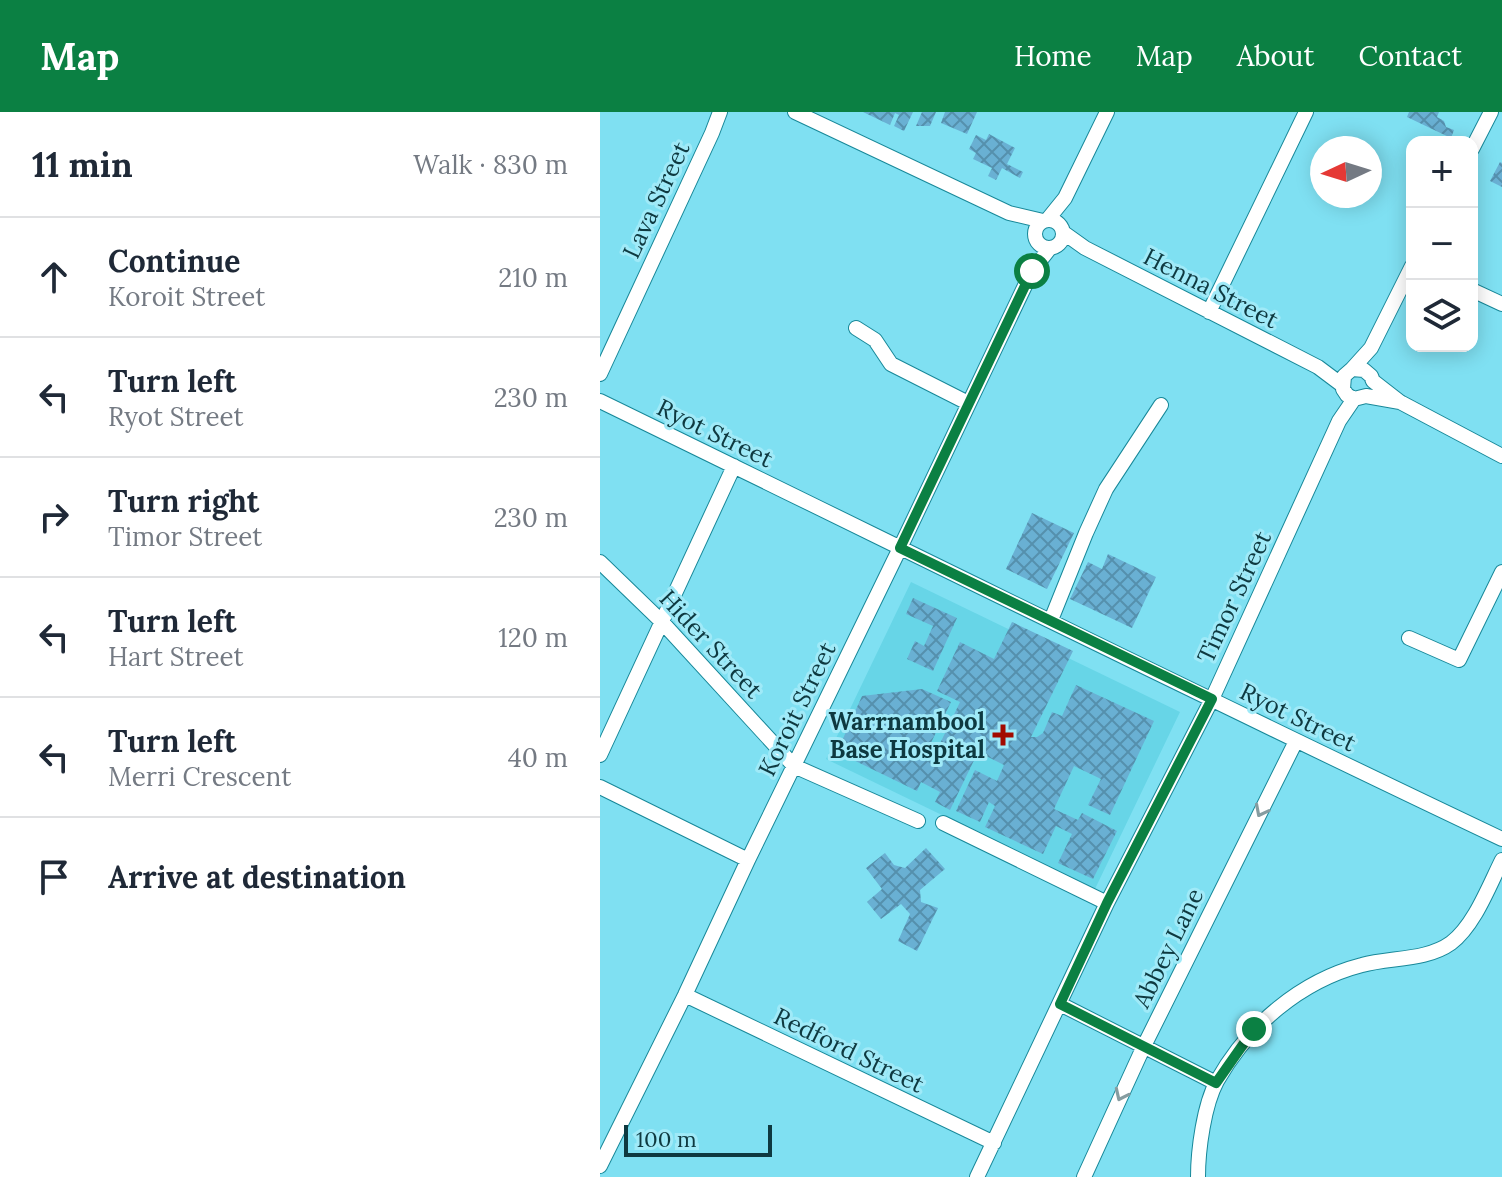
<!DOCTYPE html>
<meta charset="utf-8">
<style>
body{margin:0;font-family:Lora,serif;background:#f6f6f7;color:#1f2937}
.controls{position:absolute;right:24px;top:24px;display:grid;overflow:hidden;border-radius:16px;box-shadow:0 4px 20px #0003}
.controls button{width:72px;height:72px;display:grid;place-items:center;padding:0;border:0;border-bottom:2px solid #e0e1e3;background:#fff;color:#1f2937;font:40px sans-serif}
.compass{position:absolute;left:710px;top:24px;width:72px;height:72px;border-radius:50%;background:#fff;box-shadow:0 4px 20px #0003;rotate:266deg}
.scale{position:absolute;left:24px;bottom:20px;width:148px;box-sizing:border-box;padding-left:8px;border:4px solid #0e3940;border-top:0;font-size:22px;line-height:28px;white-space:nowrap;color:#0e3940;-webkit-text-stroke:6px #a0eaf8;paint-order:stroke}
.stop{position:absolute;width:24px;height:24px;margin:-18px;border:6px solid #0b8043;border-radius:50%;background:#fff}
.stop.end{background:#0b8043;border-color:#fff;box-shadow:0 2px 8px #0008}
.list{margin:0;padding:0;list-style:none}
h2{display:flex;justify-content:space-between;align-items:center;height:104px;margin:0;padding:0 32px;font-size:34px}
h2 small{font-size:26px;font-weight:400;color:#747a83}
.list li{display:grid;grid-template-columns:52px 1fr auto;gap:24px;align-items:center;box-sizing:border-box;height:120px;padding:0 32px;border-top:2px solid #e0e1e3}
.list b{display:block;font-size:30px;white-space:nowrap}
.list p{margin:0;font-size:26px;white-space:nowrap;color:#747a83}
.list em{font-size:26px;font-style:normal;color:#747a83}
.icon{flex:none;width:44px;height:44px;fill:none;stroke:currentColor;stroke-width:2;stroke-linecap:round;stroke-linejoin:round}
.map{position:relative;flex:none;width:902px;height:1065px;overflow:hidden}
header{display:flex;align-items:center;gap:48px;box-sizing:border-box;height:112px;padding:0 40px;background:#0b8043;color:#fff}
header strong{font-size:38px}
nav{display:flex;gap:44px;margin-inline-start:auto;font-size:28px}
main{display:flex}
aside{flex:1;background:#fff}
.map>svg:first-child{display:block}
.built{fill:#67d5e7}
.building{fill:url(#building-cross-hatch)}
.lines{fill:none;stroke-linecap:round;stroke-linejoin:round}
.minor-casing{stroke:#188899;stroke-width:16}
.minor{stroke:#fff;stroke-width:14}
.oneway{stroke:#869ca0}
.route{stroke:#0b8043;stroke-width:10}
.poi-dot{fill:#a20b00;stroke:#a0eaf8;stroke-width:3}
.labels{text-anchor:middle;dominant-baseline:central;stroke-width:6;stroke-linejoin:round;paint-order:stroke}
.street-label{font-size:24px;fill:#0e3940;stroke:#a0eaf8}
.poi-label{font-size:24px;font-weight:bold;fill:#0e3940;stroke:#a0eaf8;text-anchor:end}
</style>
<header>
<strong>Map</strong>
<nav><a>Home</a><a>Map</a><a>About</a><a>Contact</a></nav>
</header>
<main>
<aside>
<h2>11 min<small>Walk · 830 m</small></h2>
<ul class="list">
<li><svg class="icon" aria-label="ahead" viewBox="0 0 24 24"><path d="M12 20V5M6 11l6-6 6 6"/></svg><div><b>Continue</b><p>Koroit Street</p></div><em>210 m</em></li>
<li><svg class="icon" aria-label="left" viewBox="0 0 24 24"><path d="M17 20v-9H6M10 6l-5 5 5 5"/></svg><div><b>Turn left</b><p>Ryot Street</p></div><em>230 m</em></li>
<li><svg class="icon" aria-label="right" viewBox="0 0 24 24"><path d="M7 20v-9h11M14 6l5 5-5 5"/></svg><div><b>Turn right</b><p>Timor Street</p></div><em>230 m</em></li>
<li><svg class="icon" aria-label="left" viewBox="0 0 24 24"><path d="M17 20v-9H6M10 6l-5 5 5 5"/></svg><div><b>Turn left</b><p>Hart Street</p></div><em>120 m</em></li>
<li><svg class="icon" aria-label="left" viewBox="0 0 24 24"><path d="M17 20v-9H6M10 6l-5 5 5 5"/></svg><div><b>Turn left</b><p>Merri Crescent</p></div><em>40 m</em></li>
<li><svg class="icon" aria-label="arrive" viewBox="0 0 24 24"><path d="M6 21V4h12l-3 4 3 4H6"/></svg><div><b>Arrive at destination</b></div></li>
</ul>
</aside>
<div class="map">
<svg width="902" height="1065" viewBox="0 0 902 1065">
<defs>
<pattern id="building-cross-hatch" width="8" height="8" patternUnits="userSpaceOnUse" patternTransform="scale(2)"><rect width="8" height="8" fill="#69b0d3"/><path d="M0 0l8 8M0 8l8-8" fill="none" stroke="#5590ad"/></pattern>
</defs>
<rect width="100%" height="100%" fill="#7fe0f2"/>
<path class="built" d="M 311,470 L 580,600 L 495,777 L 226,647 Z"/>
<path class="building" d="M 263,0 L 313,0 L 304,19 L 294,14 L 299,3 L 295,1 L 290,13 Z
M 322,0 L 336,0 L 330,14 L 316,14 Z
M 345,0 L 377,0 L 367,22 L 341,11 Z
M 809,0 L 839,0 L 837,5 L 844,9 L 846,15 L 854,18 L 851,26 L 807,5 Z
M 389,22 L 415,36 L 407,52 L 423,60 L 420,66 L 402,56 L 396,68 L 388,64 L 392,56 L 373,47 L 376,41 L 369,37 L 376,23 L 386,28 Z
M 900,50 L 902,51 L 902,75 L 890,69 Z
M 432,401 L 474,421 L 447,477 L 406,457 Z
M 508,442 L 556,465 L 532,516 L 470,487 L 488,450 L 502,457 Z
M 313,486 L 357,506 L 333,559 L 307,547 L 315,529 L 324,534 L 333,514 L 306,502 Z
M 412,510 L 473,539 L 431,625 L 437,625 L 443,621 L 452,600 L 462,604 L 476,573 L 554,609 L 510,703 L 488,693 L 501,667 L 474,654 L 454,697 L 478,708 L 482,701 L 517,719 L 493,767 L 458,751 L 472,722 L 456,714 L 443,742 L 385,715 L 395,694 L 389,690 L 380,710 L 356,699 L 375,658 L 397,669 L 404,653 L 378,640 L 350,698 L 335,690 L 340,680 L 321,670 L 317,679 L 237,640 L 262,584 L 322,577 L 351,590 L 325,643 L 333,646 L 360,590 L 337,579 L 360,530 L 394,547 Z
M 326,736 L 345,757 L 320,778 L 321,790 L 338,796 L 317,839 L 298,829 L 310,802 L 301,792 L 281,807 L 267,790 L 282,777 L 266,756 L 285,741 L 294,753 L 305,756 Z"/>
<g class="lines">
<defs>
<path id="minor" d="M 195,0 L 409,101 L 443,109
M 872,37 L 891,0
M 448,107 L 465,86 L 507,0
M435 122a14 14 0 1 1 28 0a14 14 0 1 1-28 0Z
M 464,121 L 485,136 L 718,255 L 742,273
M 872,178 L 902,192
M 609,200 L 706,0
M 256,216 L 275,228 L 291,252 L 368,291
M 752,257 L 771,236 L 812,154
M 0,262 L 112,21 L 120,0
M 0,289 C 300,435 600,584 902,727
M 800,290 L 766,284 L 754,287 L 747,283 L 743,277 L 744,264 L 752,257 L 764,258 L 771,264 L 773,269 L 800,290 L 902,344
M 0,450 L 62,510 L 194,654 L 318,709
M 451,508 L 486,421 L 506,377 L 561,293
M 809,526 L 859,548 L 902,460
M 0,643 L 134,354
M 0,675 L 148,748
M 343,711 L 507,791
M 85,883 L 394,1031
M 460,892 L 616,971
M 0,1054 L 85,883 L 148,748 L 300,436 L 432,159 L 450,136
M 377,1065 L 507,791 L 612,587 L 739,309 L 754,287
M 484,1065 L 543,936 L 696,629
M 598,1065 C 598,1038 604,993 617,969 C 648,914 700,869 762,853 C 790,845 826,849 851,831 C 874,814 889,774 902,748"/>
</defs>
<use href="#minor" class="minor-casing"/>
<use href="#minor" class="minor"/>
</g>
<defs><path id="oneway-chevron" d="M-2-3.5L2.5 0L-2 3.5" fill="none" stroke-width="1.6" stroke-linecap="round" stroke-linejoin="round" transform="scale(2)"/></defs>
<g class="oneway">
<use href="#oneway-chevron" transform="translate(661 699) rotate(117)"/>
<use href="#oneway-chevron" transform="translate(521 983) rotate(115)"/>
</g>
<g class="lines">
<path class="route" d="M 432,159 L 300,436 L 612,587 L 507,791 L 460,892 L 616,971 L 654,917"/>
</g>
<path class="poi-dot" d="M399 611h8v8h8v8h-8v8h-8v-8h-8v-8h8z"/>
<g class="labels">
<g class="street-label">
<text transform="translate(56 88) rotate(-65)">Lava Street</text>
<text transform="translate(611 176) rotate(27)">Henna Street</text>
<text transform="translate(115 321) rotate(26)">Ryot Street</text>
<text transform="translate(634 485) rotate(-65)">Timor Street</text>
<text transform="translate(111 532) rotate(47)">Hider Street</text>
<text transform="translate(197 597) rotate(-64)">Koroit Street</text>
<text transform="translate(698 605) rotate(26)">Ryot Street</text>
<text transform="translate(568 836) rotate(-64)">Abbey Lane</text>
<text transform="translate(249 938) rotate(26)">Redford Street</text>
</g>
<g class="poi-label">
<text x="385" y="609">Warrnambool<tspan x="385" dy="28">Base Hospital</tspan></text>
</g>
</g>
</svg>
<div class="controls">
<button>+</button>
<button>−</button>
<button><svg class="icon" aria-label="layers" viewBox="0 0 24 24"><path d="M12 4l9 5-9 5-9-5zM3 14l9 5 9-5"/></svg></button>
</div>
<svg class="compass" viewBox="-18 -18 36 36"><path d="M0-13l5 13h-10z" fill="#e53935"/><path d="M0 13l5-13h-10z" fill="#747a83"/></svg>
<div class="scale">100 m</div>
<div class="stop" style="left:432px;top:159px"></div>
<div class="stop end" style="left:654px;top:917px"></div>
</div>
</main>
